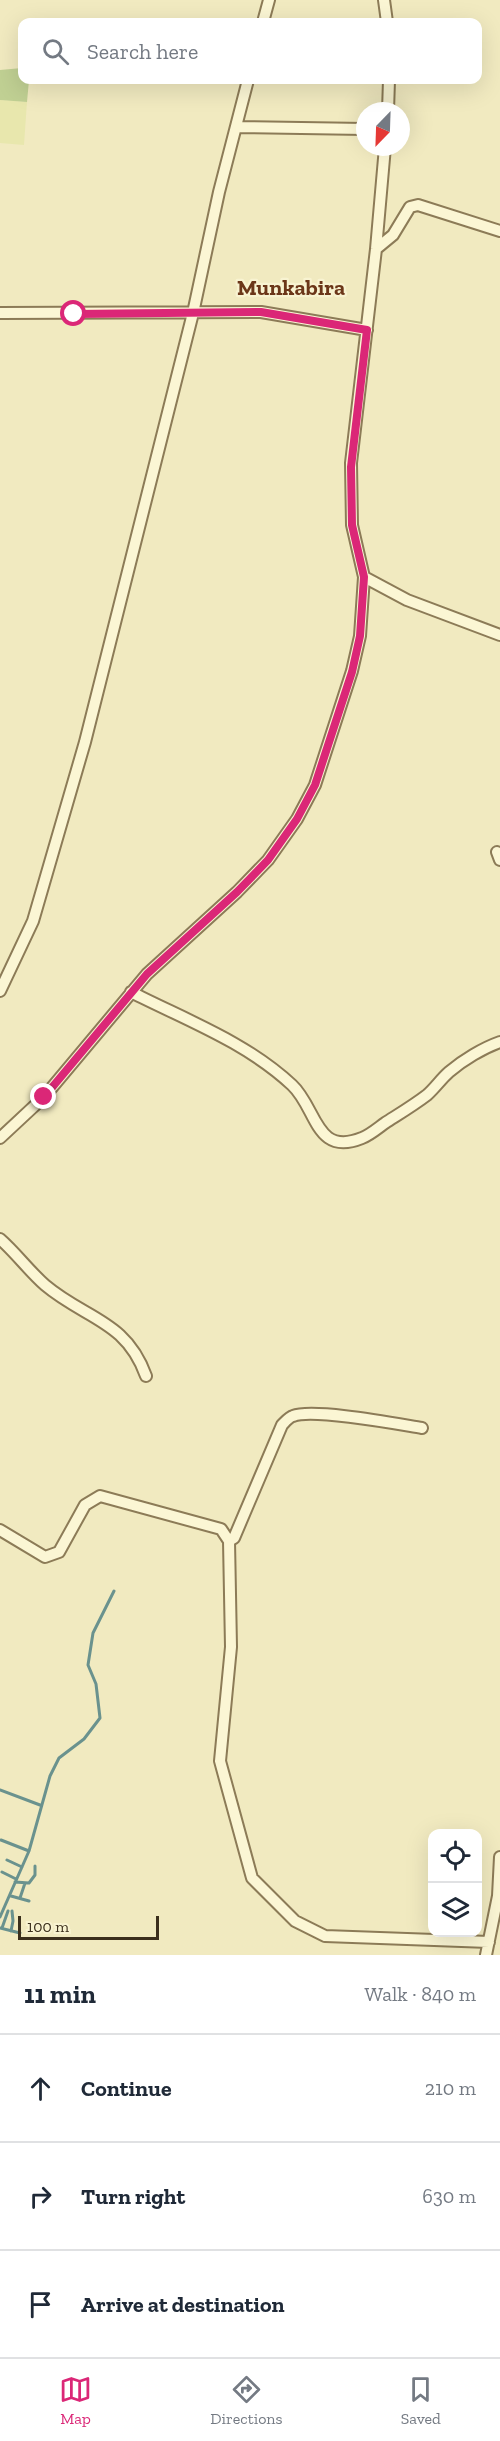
<!DOCTYPE html>
<meta charset="utf-8">
<style>
body{margin:0;font-family:"Zilla Slab",serif;background:#f6f6f7;color:#1f2937}
.controls{position:absolute;right:18px;bottom:18px;display:grid;overflow:hidden;border-radius:12px;box-shadow:0 6px 24px #0002}
.controls button{width:54px;height:54px;display:grid;place-items:center;padding:0;border:0;border-bottom:2px solid #e0e1e3;background:#fff;color:#1f2937;font:30px sans-serif}
.compass{position:absolute;left:356px;top:102px;width:54px;height:54px;border-radius:50%;background:#fff;box-shadow:0 6px 24px #0002;rotate:203deg}
.scale{position:absolute;left:18px;bottom:15px;width:141px;box-sizing:border-box;padding-left:6px;border:3px solid #3b2f1c;border-top:0;font-size:16px;line-height:21px;white-space:nowrap;color:#3b2f1c;-webkit-text-stroke:4px #f8f3d1;paint-order:stroke}
.stop{position:absolute;width:18px;height:18px;margin:-14px;border:4px solid #db2777;border-radius:50%;background:#fff}
.stop.end{background:#db2777;border-color:#fff;box-shadow:0 2px 6px #0008}
.list{margin:0;padding:0;list-style:none}
h2{display:flex;justify-content:space-between;align-items:center;height:78px;margin:0;padding:0 24px;font-size:26px}
h2 small{font-size:20px;font-weight:400;color:#747a83}
.list li{display:grid;grid-template-columns:39px 1fr auto;gap:18px;align-items:center;box-sizing:border-box;height:108px;padding:0 24px;border-top:2px solid #e0e1e3}
.list b{display:block;font-size:22px;white-space:nowrap}
.list em{font-size:20px;font-style:normal;color:#747a83}
.icon{flex:none;width:33px;height:33px;fill:none;stroke:currentColor;stroke-width:2;stroke-linecap:round;stroke-linejoin:round}
.map{position:relative;flex:none;width:500px;height:1955px;overflow:hidden}
.search{position:absolute;background:#fff;box-shadow:0 6px 24px #0002;left:18px;right:18px;top:18px;height:66px;display:flex;align-items:center;gap:15px;box-sizing:border-box;padding:0 21px;border-radius:12px;color:#747a83;font-size:22px}
.sheet{height:402px;background:#fff}
nav{display:flex;justify-content:space-around;align-items:center;box-sizing:border-box;height:84px;border-top:2px solid #e0e1e3;background:#fff;font-size:16px;color:#747a83}
nav a{display:grid;justify-items:center;gap:3px}
nav .on{color:#db2777}
.map>svg:first-child{display:block}
.farmland{fill:#e8e7ad}
.green{fill:#c0d093}
.lines{fill:none;stroke-linecap:round;stroke-linejoin:round}
.stream{stroke:#6a928e;stroke-width:3}
.minor-casing{stroke:#8c7b57;stroke-width:14}
.minor{stroke:#fbf6d4;stroke-width:10}
.route{stroke:#db2777;stroke-width:8}
.labels{text-anchor:middle;dominant-baseline:central;stroke-width:4.5;stroke-linejoin:round;paint-order:stroke}
.quarter-label{font-size:22px;font-weight:bold;fill:#6b3618;stroke:#f8f3d1}
</style>
<div class="map">
<svg width="500" height="1955" viewBox="0 0 500 1955">
<rect width="100%" height="100%" fill="#f1eac0"/>
<path class="farmland" d="M 0,100 L 27,102 L 24,145 L 0,143 Z"/>
<path class="green" d="M 22,68 L 22,80 L 29,80 L 27,102 L 0,100 L 0,70 Z"/>
<g class="lines">
<path class="stream" d="M 0,1790 L 40,1805
M 1,1840 L 29,1851
M 7,1860 L 22,1867
M 2,1872 L 16,1879
M 15,1882 L 29,1883 L 35,1875 L 35,1866
M 11,1896 L 29,1901
M 20,1898 L 25,1883
M 0,1917 L 29,1851 L 50,1776 L 59,1758 L 84,1739 L 100,1718 L 96,1684 L 88,1665 L 93,1633 L 114,1591
M 0,1928 L 20,1933
M 2,1928 L 8,1911
M 11,1931 L 13,1921 L 12,1911"/>
<defs>
<path id="minor" d="M 384,0 L 387,22
M 263,22 L 269,0
M 388,111 L 389,80
M 236,127 L 365,129
M 376,249 L 393,235 L 410,207 L 418,205 L 500,231
M 0,313 L 261,312 L 367,330
M 364,577 L 407,600 L 500,635
M 497,852 L 500,860
M 0,991 L 33,921 L 85,742 L 193,313 L 219,192 L 248,80
M 131,992 C 186,1020 246,1042 292,1085 C 317,1108 315,1157 362,1138 C 370,1135 378,1128 385,1123 C 399,1114 414,1105 427,1095 C 435,1088 441,1079 449,1072 C 463,1060 483,1048 500,1042
M 0,1138 L 44,1097 L 147,974 L 237,892 L 268,860 L 297,819 L 315,785 L 352,671 L 360,636 L 364,577 L 352,525 L 351,463 L 376,249 L 385,147
M 0,1239 C 16,1253 29,1271 45,1285 C 85,1319 126,1320 146,1376
M 0,1530 L 45,1557 L 59,1552 L 85,1505 L 100,1496 L 221,1529 L 229,1541 L 231,1647 L 220,1761 L 252,1878 L 295,1921 L 325,1936 L 489,1942
M 229,1541 L 234,1538 L 282,1425 C 285,1422 289,1417 293,1416 C 313,1408 397,1424 422,1428
M 486,1955 L 498,1896 L 500,1857"/>
</defs>
<use href="#minor" class="minor-casing"/>
<use href="#minor" class="minor"/>
</g>
<g class="lines">
<path class="route" d="M 44,1097 L 147,974 L 237,892 L 268,860 L 297,819 L 315,785 L 352,672 L 360,636 L 364,577 L 352,525 L 351,467 L 367,330 L 261,312 L 74,314"/>
</g>
<g class="labels">
<g class="quarter-label">
<text x="291" y="287">Munkabira</text>
</g>
</g>
</svg>
<div class="controls">
<button><svg class="icon" aria-label="locate" viewBox="0 0 24 24"><circle cx="12" cy="12" r="6"/><path d="M12 2v4M12 18v4M2 12h4M18 12h4"/></svg></button>
<button><svg class="icon" aria-label="layers" viewBox="0 0 24 24"><path d="M12 4l9 5-9 5-9-5zM3 14l9 5 9-5"/></svg></button>
</div>
<svg class="compass" viewBox="-18 -18 36 36"><path d="M0-13l5 13h-10z" fill="#e53935"/><path d="M0 13l5-13h-10z" fill="#747a83"/></svg>
<div class="scale">100 m</div>
<div class="stop" style="left:74px;top:314px"></div>
<div class="stop end" style="left:44px;top:1097px"></div>
<div class="search"><svg class="icon" aria-label="search" viewBox="0 0 24 24"><circle cx="10" cy="10" r="6"/><path d="M15 15l6 6"/></svg>Search here</div>
</div>
<section class="sheet">
<h2>11 min<small>Walk · 840 m</small></h2>
<ul class="list">
<li><svg class="icon" aria-label="ahead" viewBox="0 0 24 24"><path d="M12 20V5M6 11l6-6 6 6"/></svg><div><b>Continue</b></div><em>210 m</em></li>
<li><svg class="icon" aria-label="right" viewBox="0 0 24 24"><path d="M7 20v-9h11M14 6l5 5-5 5"/></svg><div><b>Turn right</b></div><em>630 m</em></li>
<li><svg class="icon" aria-label="arrive" viewBox="0 0 24 24"><path d="M6 21V4h12l-3 4 3 4H6"/></svg><div><b>Arrive at destination</b></div></li>
</ul>
</section>
<nav>
<a class="on"><svg class="icon" aria-label="map" viewBox="0 0 24 24"><path d="M3 6l6-2 6 2 6-2v14l-6 2-6-2-6 2zM9 4v14M15 6v14"/></svg>Map</a>
<a><svg class="icon" aria-label="directions" viewBox="0 0 24 24"><path d="M12 3l9 9-9 9-9-9zM9 14v-3h6M13 9l2 2-2 2"/></svg>Directions</a>
<a><svg class="icon" aria-label="saved" viewBox="0 0 24 24"><path d="M7 4h10v16l-5-4-5 4z"/></svg>Saved</a>
</nav>
